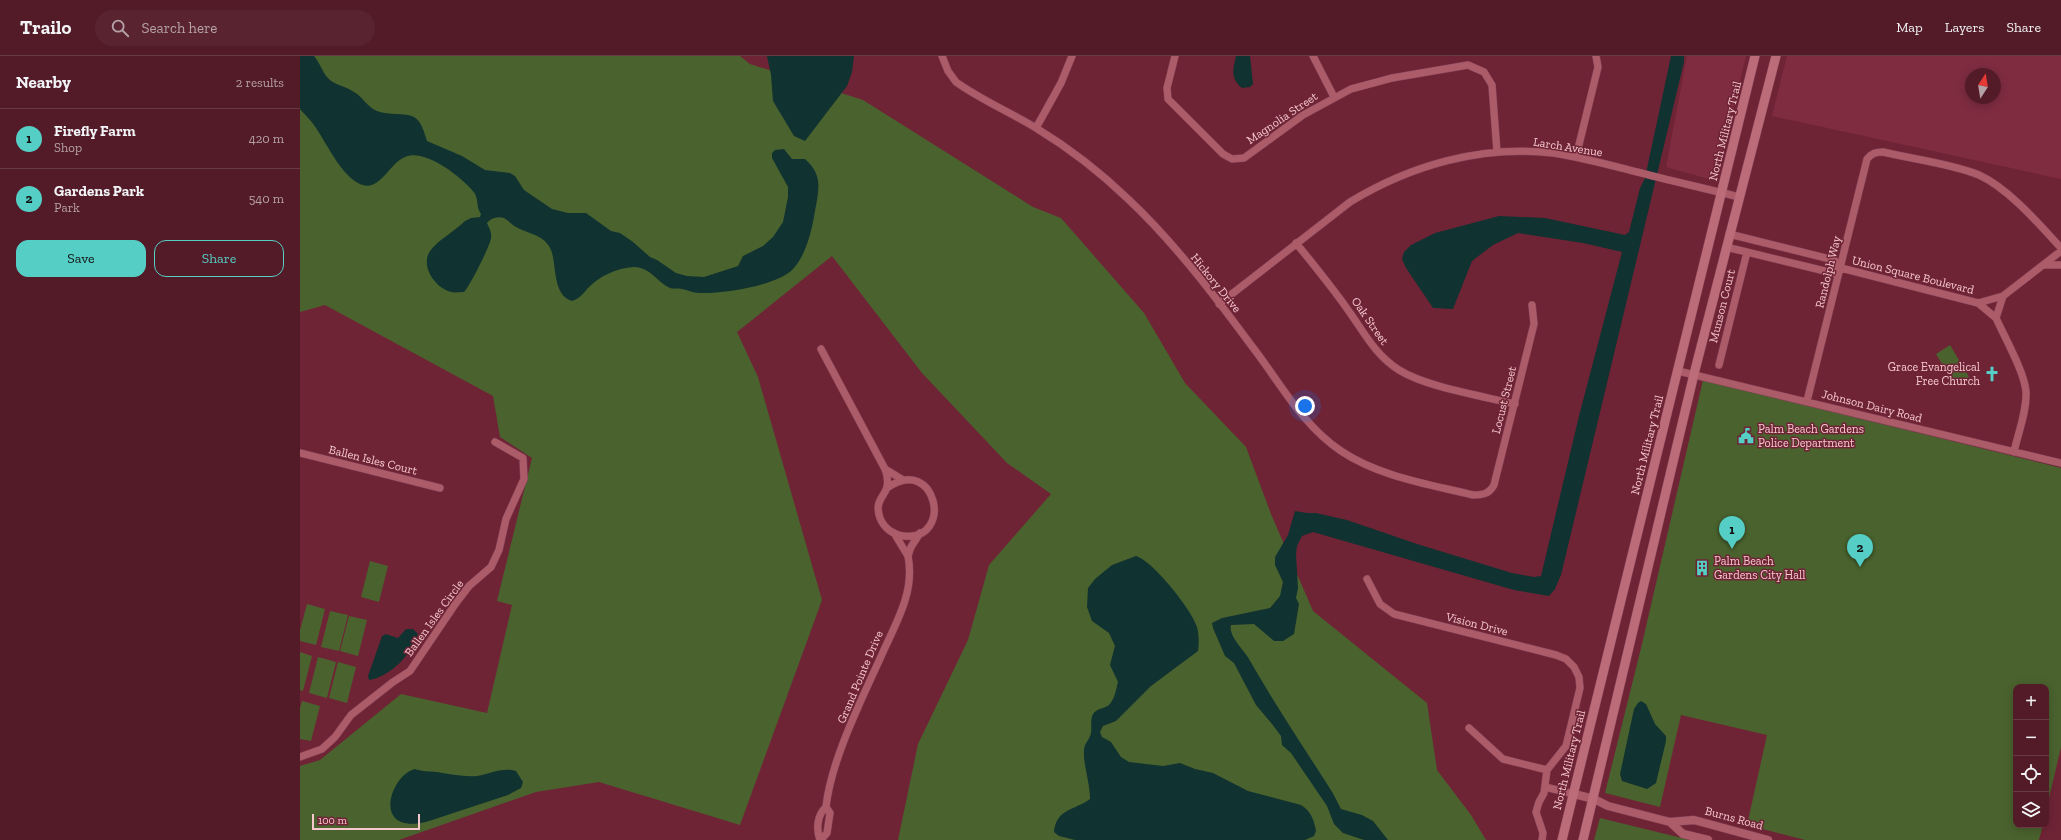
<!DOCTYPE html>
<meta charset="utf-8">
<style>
body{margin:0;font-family:"Zilla Slab",serif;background:#592430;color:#f1f3f6}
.controls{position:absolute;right:12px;bottom:12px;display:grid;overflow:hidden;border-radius:8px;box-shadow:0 2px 10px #0003}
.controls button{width:36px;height:36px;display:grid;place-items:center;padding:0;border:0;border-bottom:1px solid #693945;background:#531b28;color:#f1f3f6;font:20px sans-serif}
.compass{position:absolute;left:1665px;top:12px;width:36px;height:36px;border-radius:50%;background:#531b28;box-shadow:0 2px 10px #0003;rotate:12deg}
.scale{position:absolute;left:12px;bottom:10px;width:108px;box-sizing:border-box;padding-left:4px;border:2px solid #f6c8ce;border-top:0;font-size:11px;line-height:14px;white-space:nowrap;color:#f6c8ce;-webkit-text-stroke:3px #6f2436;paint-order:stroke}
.you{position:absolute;left:1005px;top:350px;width:14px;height:14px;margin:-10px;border:3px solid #fff;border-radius:50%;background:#1a73e8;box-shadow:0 0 0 6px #1a73e833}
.badge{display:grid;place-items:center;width:26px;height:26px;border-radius:50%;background:#55cec6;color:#111;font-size:13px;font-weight:700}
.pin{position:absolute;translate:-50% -33px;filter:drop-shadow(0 1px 2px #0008)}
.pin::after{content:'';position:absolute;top:21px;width:14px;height:12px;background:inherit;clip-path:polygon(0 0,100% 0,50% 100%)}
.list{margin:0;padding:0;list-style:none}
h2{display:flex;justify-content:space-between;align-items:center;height:52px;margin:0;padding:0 16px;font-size:17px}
h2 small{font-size:13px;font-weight:400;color:#b5a1a8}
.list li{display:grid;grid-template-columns:26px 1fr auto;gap:12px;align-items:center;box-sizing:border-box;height:60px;padding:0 16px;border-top:1px solid #693945}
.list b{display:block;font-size:15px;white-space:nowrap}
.list p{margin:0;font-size:13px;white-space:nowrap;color:#b5a1a8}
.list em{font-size:13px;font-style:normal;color:#b5a1a8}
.actions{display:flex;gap:8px;padding:12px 16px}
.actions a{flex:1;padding:9px 0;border:1px solid #55cec6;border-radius:12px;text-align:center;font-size:14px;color:#55cec6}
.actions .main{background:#55cec6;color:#111}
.icon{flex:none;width:22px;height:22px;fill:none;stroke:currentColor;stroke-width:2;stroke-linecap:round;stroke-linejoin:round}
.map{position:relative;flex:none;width:1761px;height:784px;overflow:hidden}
header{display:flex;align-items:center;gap:24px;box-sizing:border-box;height:56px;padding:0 20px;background:#531b28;border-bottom:1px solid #693945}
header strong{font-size:19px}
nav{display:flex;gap:22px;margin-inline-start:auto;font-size:14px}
.search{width:280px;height:36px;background:#592430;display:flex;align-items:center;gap:10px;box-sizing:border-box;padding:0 14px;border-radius:22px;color:#b5a1a8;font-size:15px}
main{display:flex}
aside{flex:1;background:#531b28}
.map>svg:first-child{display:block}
.built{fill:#7f2c40;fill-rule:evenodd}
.green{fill:#4a622e}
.water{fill:#103230}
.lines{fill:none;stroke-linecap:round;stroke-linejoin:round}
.minor-casing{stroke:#854356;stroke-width:8}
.tertiary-casing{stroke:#854356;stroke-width:9}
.secondary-casing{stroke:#854356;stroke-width:10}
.minor{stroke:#ac5b69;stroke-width:7}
.tertiary{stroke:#ac5b69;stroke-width:8}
.secondary{stroke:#bc6b79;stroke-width:9}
.labels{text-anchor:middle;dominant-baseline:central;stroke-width:3;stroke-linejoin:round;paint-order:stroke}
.street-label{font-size:12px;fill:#f6c8ce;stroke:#6f2436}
.poi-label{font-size:12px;fill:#f6c8ce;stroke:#6f2436;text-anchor:start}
</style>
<header>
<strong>Trailo</strong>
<div class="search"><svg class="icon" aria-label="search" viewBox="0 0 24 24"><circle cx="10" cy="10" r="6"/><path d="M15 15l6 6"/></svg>Search here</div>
<nav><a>Map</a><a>Layers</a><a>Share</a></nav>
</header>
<main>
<aside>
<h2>Nearby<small>2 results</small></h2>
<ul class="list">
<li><span class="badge">1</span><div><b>Firefly Farm</b><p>Shop</p></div><em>420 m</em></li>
<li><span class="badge">2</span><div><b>Gardens Park</b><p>Park</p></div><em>540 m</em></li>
</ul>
<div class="actions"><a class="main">Save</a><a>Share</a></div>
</aside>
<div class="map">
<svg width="1761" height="784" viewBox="0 0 1761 784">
<rect width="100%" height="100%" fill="#6f2436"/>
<path class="built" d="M 1387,0 L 1446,0 L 1416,125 L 1366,111 Z
M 1487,0 L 1761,0 L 1761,123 L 1472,60 ZM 1671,18 L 1695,18 L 1695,42 L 1671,42 Z"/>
<path class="green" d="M 0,0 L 440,0 L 450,8 L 563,44 L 733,151 L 761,162 L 844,257 L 885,327 L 946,391 L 971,458 L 1013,555 L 1127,647 L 1137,714 L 1171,759 L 1186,784 L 598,784 L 618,688 L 668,584 L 689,509 L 751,438 L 707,407 L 622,317 L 532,200 L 437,276 L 458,321 L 522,544 L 440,769 L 299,726 L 236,736 L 99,784 L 0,784 L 0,710 L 20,704 L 101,638 L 187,657 L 212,549 L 197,545 L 232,402 L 200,381 L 193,340 L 25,249 L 0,256 Z
M 1650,289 L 1669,321 L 1655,330 L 1636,298 Z
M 1403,324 L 1761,412 L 1761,691 L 1746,755 L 1746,631 L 1716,631 L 1716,769 L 1743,769 L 1739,784 L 1505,784 L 1447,769 L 1467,679 L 1381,659 L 1360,751 L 1305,737 L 1342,588 Z
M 70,505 L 88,510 L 79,546 L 61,541 Z
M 7,548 L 25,553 L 16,589 L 0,585 L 0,574 Z
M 30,555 L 48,559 L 39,595 L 21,591 Z
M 49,560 L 67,564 L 58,600 L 40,595 Z
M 0,596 L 12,600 L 3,635 L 0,634 Z
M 18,601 L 36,606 L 27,642 L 9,637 Z
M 38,606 L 56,611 L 47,647 L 29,642 Z
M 2,645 L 20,650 L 11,685 L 0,683 L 0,652 Z
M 1300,762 L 1390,784 L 1294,784 Z"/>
<path class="water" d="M 0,0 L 14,0 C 20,7 22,15 27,21 C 33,29 46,30 54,36 C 63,41 67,51 77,55 C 89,60 104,56 114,61 C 122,66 124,76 127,85 L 162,100 L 185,114 L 210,117 L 215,120 L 224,134 L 252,153 L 268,157 L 286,157 L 311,175 L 320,177 L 333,186 L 350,201 L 357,204 L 376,217 L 387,220 L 404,221 L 438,210 L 443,200 L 463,190 L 473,181 L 483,166 L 488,141 L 488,131 L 472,102 L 472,97 L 475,94 L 484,93 L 492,103 L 505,103 C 523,119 519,133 515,155 C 512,174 506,200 492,214 C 475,230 422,238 399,237 C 393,237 388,234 382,233 C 378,232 373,233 370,232 C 357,226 350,211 334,211 C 316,212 300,220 288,232 C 283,238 279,243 272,245 C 252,239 257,209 251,194 C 245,179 229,178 216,171 C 212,169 208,164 204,162 C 197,160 191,162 187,167 C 189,172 192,176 191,182 C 190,190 170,230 164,236 C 160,236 155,237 151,236 C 135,232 120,210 130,195 C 138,184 155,175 165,165 L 171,162 L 180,161 L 181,158 C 175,150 180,142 172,134 C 160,120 124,92 105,101 C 89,107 79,139 58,127 C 40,117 27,88 16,72 C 12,65 5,59 0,53 Z
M 467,0 L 554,0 L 552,16 L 547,30 L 505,85 L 494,80 L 473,45 L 471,19 Z
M 936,0 L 950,0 L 953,28 L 950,31 L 942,32 C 930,22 933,14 936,0 Z
M 1371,0 L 1384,0 L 1384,6 L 1261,519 L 1255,533 L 1249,540 L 1214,534 L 1013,476 L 1002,480 L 997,490 L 996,498 L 998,532 L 996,542 L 999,548 L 994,578 L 983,585 L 974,585 L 954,568 L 931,569 C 928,580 944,594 949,603 C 974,647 1002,689 1029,731 C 1034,738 1037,746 1041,753 L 1062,759 L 1073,765 L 1088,784 L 1064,784 L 1043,777 L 1034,768 L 1027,750 L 991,697 L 982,689 L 981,680 L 972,668 L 956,649 L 934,607 L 925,600 L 913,572 L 912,567 L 922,562 L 970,552 L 980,540 L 983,526 L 975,509 L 975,501 L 988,479 L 995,455 L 1007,457 L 1016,457 L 1047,464 L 1117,488 L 1212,517 L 1234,521 L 1241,520 L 1279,360 L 1322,196 L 1283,187 L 1218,177 L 1193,189 L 1172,205 L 1153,253 L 1133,252 L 1106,212 L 1102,203 L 1104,196 L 1111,189 L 1135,177 L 1199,160 L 1245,162 L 1325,179 L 1329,176 L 1340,132 L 1345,122 Z
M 836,500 C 853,505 892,554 897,571 C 899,578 899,588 898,595 L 851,630 L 816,665 L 803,670 L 800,676 L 802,681 L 811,686 L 821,701 L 829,706 L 863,710 L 880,707 L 895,713 L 913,717 L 948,735 L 1001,749 C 1011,755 1014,764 1016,775 L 1014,780 L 1005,784 L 775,784 L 759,780 L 754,776 C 756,753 775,754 790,743 C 790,726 783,709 784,694 C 784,688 790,683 791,677 C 792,670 790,664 793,658 C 797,652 804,653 809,649 C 815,643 816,633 818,626 L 810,609 L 815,590 L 809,577 L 792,565 L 787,551 L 788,532 L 795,523 L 812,509 Z
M 106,573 L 113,573 L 118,578 C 112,598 90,621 69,624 L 68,620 L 82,580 L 86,578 L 98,582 Z
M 1341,645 L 1346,648 L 1355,668 L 1366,680 L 1366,685 L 1356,727 L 1347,733 L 1322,725 L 1320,718 L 1334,653 L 1338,647 Z
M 115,713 C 123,716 129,715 137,716 C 150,718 163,721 177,720 C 191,718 201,711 216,715 L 223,726 L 221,732 L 208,739 L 126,766 C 70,779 91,718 115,713 Z"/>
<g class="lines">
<defs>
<path id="minor" d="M 642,0 L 648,15 L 656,26 C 681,44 710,56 736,72 C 769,92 800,116 828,143 C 873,185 914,239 951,289 C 980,326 1001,368 1041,395 C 1080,421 1128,428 1173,439 C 1183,439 1189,438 1194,429 L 1234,268 L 1232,249
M 875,0 L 867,32 L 868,43 L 923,98 L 932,103 L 944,102 L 1003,59 L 1051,33 L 1092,22 L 1168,9 L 1184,16 L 1192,29 L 1197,96
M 1013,0 L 1034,41
M 736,72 L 761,27 L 772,0
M 1276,101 L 1298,11 L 1296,0
M 1429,178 L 1534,204 L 1541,212 L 1678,247 L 1703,240 L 1761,195
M 996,187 C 1014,209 1032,231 1048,254 C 1064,276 1075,299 1099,314 C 1126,331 1182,340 1215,348
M 1426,191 L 1533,217 L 1541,212
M 1743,209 L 1761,209
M 1703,240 L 1696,262 C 1704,280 1725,317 1726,336 C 1727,355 1718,377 1714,396
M 1678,247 L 1696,262
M 919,248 L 1050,146 C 1111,109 1181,89 1253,97 C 1280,101 1306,108 1333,115 C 1368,124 1403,132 1439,141
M 521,293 L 585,413
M 1419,309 L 1447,196
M 1378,315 L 1761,407
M 1507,345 L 1567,103 C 1572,97 1576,96 1583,96 C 1612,103 1653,108 1679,119 C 1708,132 1739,168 1761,192
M 0,397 L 140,432
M 587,432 C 636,397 655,485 604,480 C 593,479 584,472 580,462 C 574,445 584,442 587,431 C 588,425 587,418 585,413 L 603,424
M 594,477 L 608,500 L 611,491 L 620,477
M 1067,523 L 1080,548 L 1094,558 L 1256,599 L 1266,603 L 1274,611 L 1279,621 L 1280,632 L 1266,690 L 1247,714 L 1244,737 L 1239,746 L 1236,756 L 1243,777 L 1242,784
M 1169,672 L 1203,703 L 1247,714
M 0,701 L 22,693 L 35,681 L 51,659 L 93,626 L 110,615 L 156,547 L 169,530 L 191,511 L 199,494 L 206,463 L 224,423 L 223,402 L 195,386
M 1245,731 L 1274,738
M 520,784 C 516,773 517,759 526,751 C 531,703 563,641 583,596 C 597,565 615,535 608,500
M 521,784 L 527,777 L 530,757 L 526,751"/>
<path id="tertiary" d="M 1274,738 L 1294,743 L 1308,750 L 1370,766 L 1394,764 L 1468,784
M 1370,766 L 1383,778 L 1408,784"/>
<path id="secondary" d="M 1262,784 L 1455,0
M 1283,784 L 1394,318 L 1476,0"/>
</defs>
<use href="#minor" class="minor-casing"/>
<use href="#tertiary" class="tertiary-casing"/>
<use href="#secondary" class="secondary-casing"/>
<use href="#minor" class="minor"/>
<use href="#tertiary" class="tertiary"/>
<use href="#secondary" class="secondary"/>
</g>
<defs>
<symbol id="church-bare" viewBox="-9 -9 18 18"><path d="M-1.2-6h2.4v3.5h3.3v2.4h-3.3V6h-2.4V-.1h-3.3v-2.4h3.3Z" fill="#55cec6" stroke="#6f2436" stroke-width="2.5" paint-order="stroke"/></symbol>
<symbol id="civic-bare" viewBox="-9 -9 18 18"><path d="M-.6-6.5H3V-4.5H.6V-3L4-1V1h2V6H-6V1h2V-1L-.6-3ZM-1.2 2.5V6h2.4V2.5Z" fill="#55cec6" stroke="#6f2436" stroke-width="2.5" paint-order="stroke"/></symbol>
<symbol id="building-bare" viewBox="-9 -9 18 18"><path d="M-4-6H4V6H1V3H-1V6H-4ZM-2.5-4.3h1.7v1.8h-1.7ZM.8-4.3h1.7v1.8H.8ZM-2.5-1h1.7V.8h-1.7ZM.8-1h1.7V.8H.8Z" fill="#55cec6" stroke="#6f2436" stroke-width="2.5" paint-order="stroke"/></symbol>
</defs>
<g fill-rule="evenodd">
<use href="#church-bare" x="1681" y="307" width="22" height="22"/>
<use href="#civic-bare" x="1435" y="369" width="22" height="22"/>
<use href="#building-bare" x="1391" y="501" width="22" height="22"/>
</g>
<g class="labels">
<g class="street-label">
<text transform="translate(982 62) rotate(-34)">Magnolia Street</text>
<text transform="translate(1425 75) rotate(-76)">North Military Trail</text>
<text transform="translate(1268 91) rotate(9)">Larch Avenue</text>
<text transform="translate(1528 216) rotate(-76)">Randolph Way</text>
<text transform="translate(1613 219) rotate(14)">Union Square Boulevard</text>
<text transform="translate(916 227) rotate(51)">Hickory Drive</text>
<text transform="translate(1422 250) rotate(-76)">Munson Court</text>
<text transform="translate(1070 265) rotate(55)">Oak Street</text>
<text transform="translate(1204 344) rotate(-76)">Locust Street</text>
<text transform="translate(1572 350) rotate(14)">Johnson Dairy Road</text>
<text transform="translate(1347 389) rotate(-76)">North Military Trail</text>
<text transform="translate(73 404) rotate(14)">Ballen Isles Court</text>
<text transform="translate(134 562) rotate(-54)">Ballen Isles Circle</text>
<text transform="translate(1177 568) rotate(14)">Vision Drive</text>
<text transform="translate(560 621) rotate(-67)">Grand Pointe Drive</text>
<text transform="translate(1269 704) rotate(-76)">North Military Trail</text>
<text transform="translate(1434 762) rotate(15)">Burns Road</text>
</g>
<g class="poi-label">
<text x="1680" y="311" text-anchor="end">Grace Evangelical<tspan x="1680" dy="14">Free Church</tspan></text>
<text x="1458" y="373">Palm Beach Gardens<tspan x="1458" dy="14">Police Department</tspan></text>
<text x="1414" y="505">Palm Beach<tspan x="1414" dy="14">Gardens City Hall</tspan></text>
</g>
</g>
</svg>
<div class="controls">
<button>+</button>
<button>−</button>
<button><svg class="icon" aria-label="locate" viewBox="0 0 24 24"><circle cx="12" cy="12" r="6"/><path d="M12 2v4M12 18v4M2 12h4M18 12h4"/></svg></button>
<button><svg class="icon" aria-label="layers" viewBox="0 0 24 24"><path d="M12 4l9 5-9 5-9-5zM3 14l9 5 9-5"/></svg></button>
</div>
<svg class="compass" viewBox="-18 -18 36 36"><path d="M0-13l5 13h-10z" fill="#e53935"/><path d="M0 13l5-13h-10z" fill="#b5a1a8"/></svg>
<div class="scale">100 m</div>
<div class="you"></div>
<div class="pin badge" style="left:1432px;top:493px">1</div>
<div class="pin badge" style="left:1560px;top:511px">2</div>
</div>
</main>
